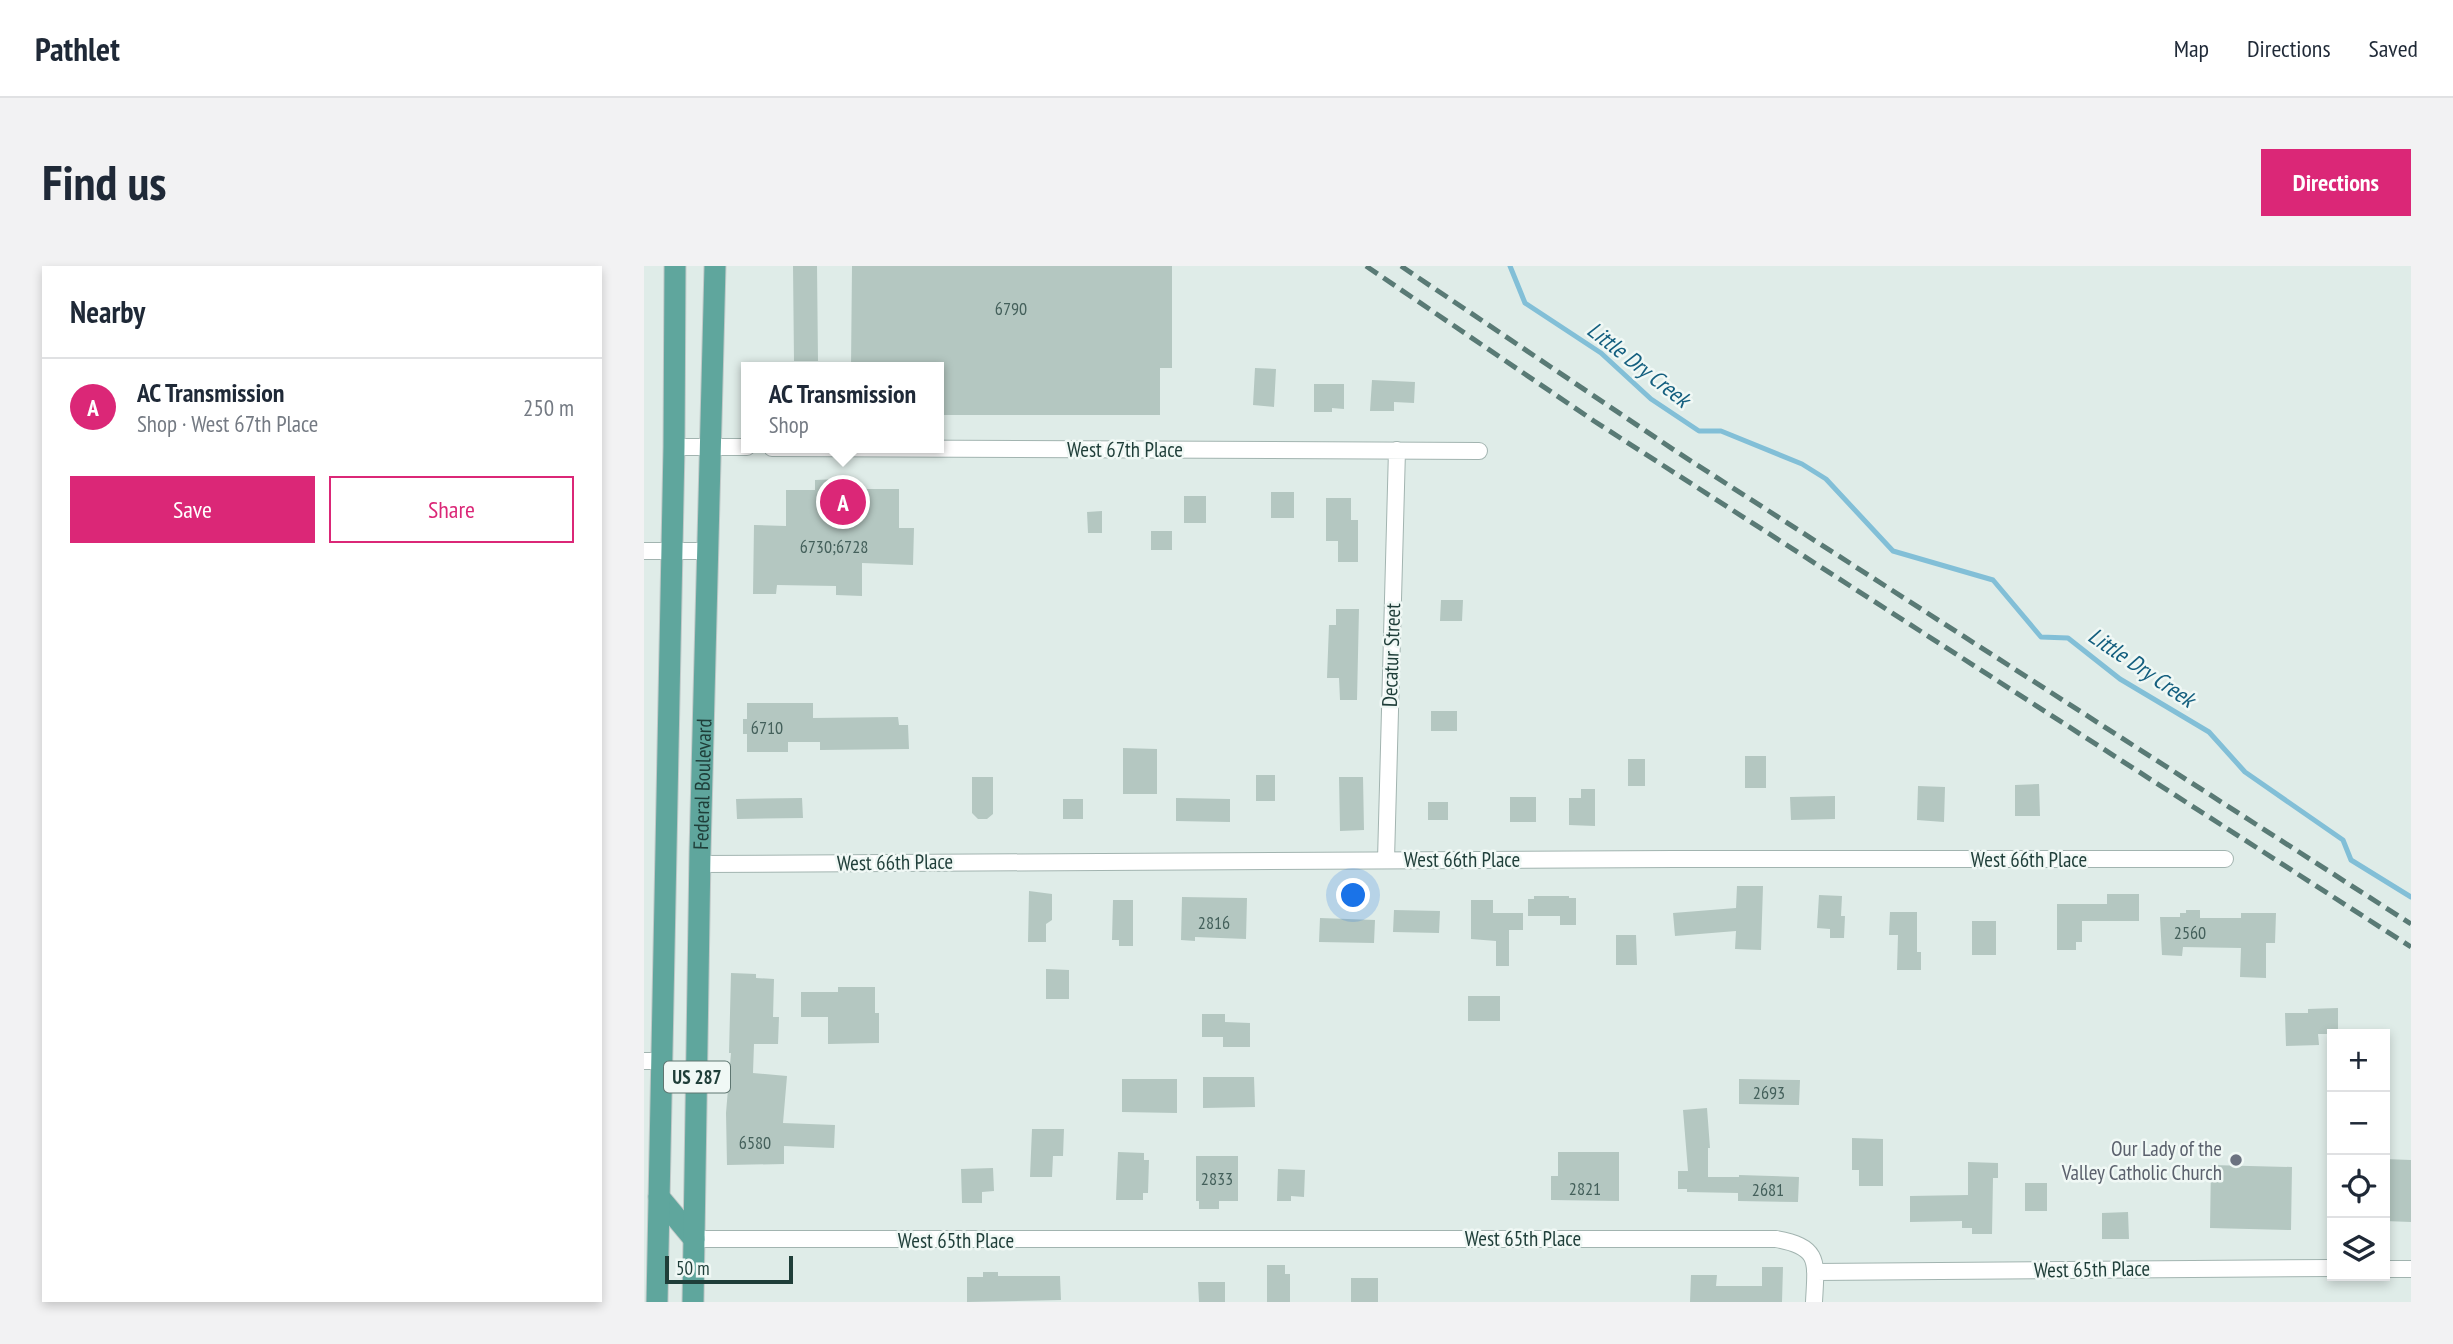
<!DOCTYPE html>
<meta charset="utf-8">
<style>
body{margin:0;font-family:"PT Sans Narrow",sans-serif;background:#f2f2f3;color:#1f2937}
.controls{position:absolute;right:21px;bottom:21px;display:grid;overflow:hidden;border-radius:0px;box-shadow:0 4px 10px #0003}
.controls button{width:63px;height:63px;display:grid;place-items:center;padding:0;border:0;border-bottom:2px solid #e0e1e3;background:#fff;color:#1f2937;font:35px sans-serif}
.scale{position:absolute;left:21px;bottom:18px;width:128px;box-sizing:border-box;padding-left:7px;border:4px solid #1f3e39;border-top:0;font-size:19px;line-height:24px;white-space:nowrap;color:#1f3e39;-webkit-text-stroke:5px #f0f8f5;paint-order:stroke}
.you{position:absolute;left:710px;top:630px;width:24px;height:24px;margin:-18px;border:5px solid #fff;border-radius:50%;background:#1a73e8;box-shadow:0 0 0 10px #1a73e833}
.badge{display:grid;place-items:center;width:46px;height:46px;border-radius:50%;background:#db2777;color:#fff;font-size:23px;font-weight:700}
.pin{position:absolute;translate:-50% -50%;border:4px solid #fff;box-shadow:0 2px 7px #0006}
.popup{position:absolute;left:97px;top:96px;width:203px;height:91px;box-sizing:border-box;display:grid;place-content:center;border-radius:0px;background:#fff;filter:drop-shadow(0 2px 5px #0005);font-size:23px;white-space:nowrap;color:#747a83}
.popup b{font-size:26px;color:#1f2937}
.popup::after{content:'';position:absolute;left:50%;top:100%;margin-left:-14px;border:14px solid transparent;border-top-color:#fff}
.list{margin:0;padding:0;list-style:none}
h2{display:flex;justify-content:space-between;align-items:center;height:91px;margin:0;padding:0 28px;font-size:30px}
h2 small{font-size:23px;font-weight:400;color:#747a83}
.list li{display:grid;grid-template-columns:46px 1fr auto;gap:21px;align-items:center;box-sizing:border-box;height:98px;padding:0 28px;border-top:2px solid #e0e1e3}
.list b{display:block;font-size:26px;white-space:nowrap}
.list p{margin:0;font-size:23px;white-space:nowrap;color:#747a83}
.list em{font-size:23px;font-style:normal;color:#747a83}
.actions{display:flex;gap:14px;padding:21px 28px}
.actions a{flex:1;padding:16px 0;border:2px solid #db2777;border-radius:0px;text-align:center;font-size:24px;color:#db2777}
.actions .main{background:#db2777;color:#fff}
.icon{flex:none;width:38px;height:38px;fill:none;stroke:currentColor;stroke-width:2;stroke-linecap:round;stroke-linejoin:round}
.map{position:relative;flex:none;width:1767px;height:1036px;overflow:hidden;border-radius:0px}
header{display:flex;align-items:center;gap:42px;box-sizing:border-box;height:98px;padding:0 35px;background:#fff;border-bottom:2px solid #e0e1e3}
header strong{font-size:33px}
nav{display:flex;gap:38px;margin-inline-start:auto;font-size:24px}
.intro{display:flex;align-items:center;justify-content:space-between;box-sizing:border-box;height:168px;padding:0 42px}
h1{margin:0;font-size:49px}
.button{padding:18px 32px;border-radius:0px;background:#db2777;color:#fff;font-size:24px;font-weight:700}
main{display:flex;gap:42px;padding:0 42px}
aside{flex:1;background:#fff;border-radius:0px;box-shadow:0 4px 10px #0003}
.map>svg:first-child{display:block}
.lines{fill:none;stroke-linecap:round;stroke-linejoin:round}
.stream{stroke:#82bfd7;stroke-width:5}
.building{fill:#b4c7c1}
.minor-casing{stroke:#a2b4b0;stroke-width:18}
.primary-casing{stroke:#c0c9c8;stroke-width:23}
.minor{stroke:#fff;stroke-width:16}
.primary{stroke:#5fa69d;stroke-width:21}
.rail{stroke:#597a75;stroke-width:5;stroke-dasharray:14 7;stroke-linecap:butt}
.worship-dot{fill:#6b7280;stroke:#f0f8f5;stroke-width:2.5}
.labels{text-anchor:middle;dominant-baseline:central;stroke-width:5;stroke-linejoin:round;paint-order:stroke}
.number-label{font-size:18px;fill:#44605b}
.shield{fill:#f0f8f5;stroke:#5e7671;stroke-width:2}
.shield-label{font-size:19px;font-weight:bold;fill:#1f3e39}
.street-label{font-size:21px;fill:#1f3e39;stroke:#f0f8f5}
.worship-label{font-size:21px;fill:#5b616d;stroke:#f0f8f5;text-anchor:end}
.water-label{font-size:23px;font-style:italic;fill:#145f7f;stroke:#f0f8f5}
</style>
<header>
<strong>Pathlet</strong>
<nav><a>Map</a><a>Directions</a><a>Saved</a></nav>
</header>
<div class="intro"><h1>Find us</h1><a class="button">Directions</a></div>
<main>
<aside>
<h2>Nearby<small></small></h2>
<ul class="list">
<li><span class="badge">A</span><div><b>AC Transmission</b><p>Shop · West 67th Place</p></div><em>250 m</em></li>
</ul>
<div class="actions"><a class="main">Save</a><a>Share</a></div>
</aside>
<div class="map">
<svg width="1767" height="1036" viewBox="0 0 1767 1036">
<rect width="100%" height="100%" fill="#dfece8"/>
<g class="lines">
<path class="stream" d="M 866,0 L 881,37 L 957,87 L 1007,133 L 1055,165 L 1077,165 L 1158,198 L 1182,213 L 1249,285 L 1349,314 L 1397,371 L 1424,372 L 1476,413 L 1565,466 L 1601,506 L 1699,574 L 1707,594 L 1767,631"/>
</g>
<path class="building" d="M 149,0 L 173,0 L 174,95 L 150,95 Z
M 208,0 L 528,0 L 528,102 L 516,102 L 516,149 L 295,149 L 295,101 L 207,101 Z
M 611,102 L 632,103 L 630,141 L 609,139 Z
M 728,114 L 771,116 L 770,137 L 750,136 L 750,145 L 726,145 Z
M 670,118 L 700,118 L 700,143 L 688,142 L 688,146 L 670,146 Z
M 195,213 L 195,223 L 255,223 L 255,262 L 270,262 L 269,299 L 218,297 L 218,330 L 192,329 L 192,320 L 133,319 L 132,328 L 109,328 L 110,259 L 142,260 L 142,224 L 171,224 L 171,214 Z
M 627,226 L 650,226 L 650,252 L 627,252 Z
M 540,230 L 562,230 L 562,257 L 540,257 Z
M 682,232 L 707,232 L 707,254 L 714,254 L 714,296 L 694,296 L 694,275 L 682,275 Z
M 458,245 L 458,267 L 444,267 L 443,246 Z
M 507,265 L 528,265 L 528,284 L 507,284 Z
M 797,334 L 819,334 L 818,355 L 796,355 Z
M 692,343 L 715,343 L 713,434 L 696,434 L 695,412 L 683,412 L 685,359 L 692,359 Z
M 103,437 L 169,437 L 169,452 L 254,451 L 255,459 L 264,459 L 265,483 L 176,484 L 176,476 L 144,476 L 144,486 L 103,486 L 103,468 L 99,468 L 99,453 L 103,453 Z
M 787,445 L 813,445 L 813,465 L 787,465 Z
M 479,482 L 513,483 L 513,528 L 479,528 Z
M 1101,490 L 1122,490 L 1122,522 L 1101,522 Z
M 984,493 L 1001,493 L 1001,520 L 984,520 Z
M 612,509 L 631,509 L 631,535 L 612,535 Z
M 328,511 L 349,511 L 349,548 L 343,553 L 334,553 L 328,547 Z
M 695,511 L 719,511 L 720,564 L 696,565 Z
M 1395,518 L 1396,550 L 1371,550 L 1371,519 Z
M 1274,520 L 1301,521 L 1300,556 L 1273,554 Z
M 937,523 L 951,523 L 951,560 L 925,559 L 925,532 L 937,532 Z
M 1191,530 L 1191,553 L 1147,554 L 1146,531 Z
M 866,531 L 892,531 L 892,556 L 866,556 Z
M 158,532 L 159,552 L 93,553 L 92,533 Z
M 532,532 L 586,533 L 586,556 L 532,555 Z
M 419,533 L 439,533 L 439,553 L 419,553 Z
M 784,536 L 804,536 L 804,554 L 784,554 Z
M 1093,620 L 1119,620 L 1117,684 L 1091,683 L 1092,665 L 1031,670 L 1029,647 L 1092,642 Z
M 385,625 L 408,628 L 408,654 L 402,658 L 402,676 L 384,676 Z
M 1463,628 L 1495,628 L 1495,655 L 1438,655 L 1438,676 L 1432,676 L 1432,684 L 1413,684 L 1413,638 L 1463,638 Z
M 1175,629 L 1198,630 L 1197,650 L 1201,650 L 1200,672 L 1186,672 L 1186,663 L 1173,662 Z
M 890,630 L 925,630 L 925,632 L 932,632 L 932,659 L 916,659 L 916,650 L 884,650 L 884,633 L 890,633 Z
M 538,631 L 603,632 L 602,673 L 551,671 L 551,675 L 537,674 Z
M 469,634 L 489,634 L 489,680 L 475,680 L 475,674 L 468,674 Z
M 827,634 L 849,634 L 849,647 L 879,647 L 879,664 L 865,664 L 865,700 L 852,700 L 852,675 L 827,673 Z
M 750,644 L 796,645 L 795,667 L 749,666 Z
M 1542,644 L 1556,644 L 1556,652 L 1597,652 L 1597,647 L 1632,647 L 1631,677 L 1622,677 L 1622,712 L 1596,711 L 1597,682 L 1539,681 L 1538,690 L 1518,689 L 1516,651 L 1536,651 L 1536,647 L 1542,647 Z
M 1246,646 L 1273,646 L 1273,686 L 1277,686 L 1277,704 L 1253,704 L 1254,669 L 1245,669 Z
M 676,652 L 731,654 L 730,677 L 675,676 Z
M 1328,655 L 1352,655 L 1352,689 L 1328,689 Z
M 972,669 L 992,669 L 993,699 L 972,699 Z
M 402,703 L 425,704 L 425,733 L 402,733 Z
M 87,707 L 112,708 L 112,712 L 130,713 L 129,751 L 135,751 L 134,778 L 110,778 L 109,807 L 143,810 L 139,857 L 191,859 L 190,882 L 140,880 L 140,898 L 83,899 L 82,847 L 87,787 L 85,787 Z
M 194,721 L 231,721 L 231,747 L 235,747 L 235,777 L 184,778 L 184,751 L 157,751 L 157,726 L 194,726 Z
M 824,730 L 856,730 L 856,755 L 824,755 Z
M 1694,742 L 1694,768 L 1674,768 L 1675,779 L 1642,780 L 1641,747 L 1664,747 L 1664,743 Z
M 558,748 L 581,748 L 581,756 L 606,757 L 606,781 L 579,781 L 579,771 L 558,771 Z
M 559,811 L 610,811 L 611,841 L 559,842 Z
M 478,813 L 533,813 L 533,847 L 478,846 Z
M 1095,813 L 1156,814 L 1155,839 L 1095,838 Z
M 1063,842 L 1066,882 L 1064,882 L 1064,911 L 1095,911 L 1095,909 L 1155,911 L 1154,936 L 1094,935 L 1094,927 L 1043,926 L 1043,923 L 1034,923 L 1034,905 L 1044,905 L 1039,844 Z
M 388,863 L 420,863 L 419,890 L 409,890 L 408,911 L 386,911 Z
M 1208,872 L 1239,873 L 1239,920 L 1215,920 L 1215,904 L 1208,904 Z
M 474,886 L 500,887 L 500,894 L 505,894 L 504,927 L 499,927 L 499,934 L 472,934 Z
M 914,886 L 975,886 L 975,935 L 907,934 L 907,910 L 914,910 Z
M 552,890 L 594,890 L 594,935 L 575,935 L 575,943 L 555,943 L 555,935 L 552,935 Z
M 1741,893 L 1767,894 L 1767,956 L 1741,955 Z
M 1324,896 L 1354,897 L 1354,912 L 1349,912 L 1348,968 L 1328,968 L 1328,962 L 1318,962 L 1318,955 L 1266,956 L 1266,930 L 1324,929 Z
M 1567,899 L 1648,901 L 1647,964 L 1566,962 Z
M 349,902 L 350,925 L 338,926 L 338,937 L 318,937 L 317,903 Z
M 634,903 L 661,904 L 660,931 L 647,930 L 647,935 L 633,935 Z
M 1381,917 L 1403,917 L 1403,945 L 1381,945 Z
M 1484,946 L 1485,973 L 1458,973 L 1458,947 Z
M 623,999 L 641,999 L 641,1008 L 646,1008 L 646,1036 L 623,1036 Z
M 1118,1001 L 1139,1001 L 1138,1036 L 1046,1036 L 1047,1009 L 1073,1009 L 1072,1020 L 1118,1020 Z
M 339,1006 L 354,1006 L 354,1010 L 416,1010 L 417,1034 L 323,1036 L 323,1011 L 339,1011 Z
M 707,1012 L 734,1012 L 734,1036 L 707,1036 Z
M 554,1016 L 581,1016 L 581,1036 L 555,1036 Z"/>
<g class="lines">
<defs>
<path id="minor" d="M 30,181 L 103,181
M 128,182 L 835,185
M 0,285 L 64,285
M 742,594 L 753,184
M 56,598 L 1031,593 L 1581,593
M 0,795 L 17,795
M 50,973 L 1132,973 C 1177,981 1172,996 1170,1036
M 1741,1003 L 1767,1003
M 1171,1006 L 1688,1002"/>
<g id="primary">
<path d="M 15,931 L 50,973"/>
<path d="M 13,1036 L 30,181 L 31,0"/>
<path id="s1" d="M 49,1036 L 56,586 L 71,0"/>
</g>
</defs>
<use href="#minor" class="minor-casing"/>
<use href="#primary" class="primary-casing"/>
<use href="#minor" class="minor"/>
<use href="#primary" class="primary"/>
<path class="rail" d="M 722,0 L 950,155 L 1767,681
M 757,0 L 1033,186 L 1767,658"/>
</g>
<circle class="worship-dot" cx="1592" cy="894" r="7"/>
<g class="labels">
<g class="number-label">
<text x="367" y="42">6790</text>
<text x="190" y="280">6730;6728</text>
<text x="123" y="461">6710</text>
<text x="570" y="656">2816</text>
<text x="1546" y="666">2560</text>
<text x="1125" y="826">2693</text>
<text x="111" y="876">6580</text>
<text x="573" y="912">2833</text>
<text x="941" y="922">2821</text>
<text x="1124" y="923">2681</text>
</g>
<rect class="shield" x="20" y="795.5" width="66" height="31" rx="5"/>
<g class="shield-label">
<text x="53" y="811">US 287</text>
</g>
<g class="street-label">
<text x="481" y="183">West 67th Place</text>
<text transform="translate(747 389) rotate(-88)">Decatur Street</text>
<text stroke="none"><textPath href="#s1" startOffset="518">Federal Boulevard</textPath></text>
<text x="818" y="593">West 66th Place</text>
<text x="1385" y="593">West 66th Place</text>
<text transform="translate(251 596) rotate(-1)">West 66th Place</text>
<text x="879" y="972">West 65th Place</text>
<text x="312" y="974">West 65th Place</text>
<text transform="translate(1448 1003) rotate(-1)">West 65th Place</text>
</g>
<g class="worship-label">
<text x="1578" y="882">Our Lady of the<tspan x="1578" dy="24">Valley Catholic Church</tspan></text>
</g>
<g class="water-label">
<text transform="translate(995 98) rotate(38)">Little Dry Creek</text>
<text transform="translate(1498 401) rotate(34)">Little Dry Creek</text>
</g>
</g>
</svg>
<div class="controls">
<button>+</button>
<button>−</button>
<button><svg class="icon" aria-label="locate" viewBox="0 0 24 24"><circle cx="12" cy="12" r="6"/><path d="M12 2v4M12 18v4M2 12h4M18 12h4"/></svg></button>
<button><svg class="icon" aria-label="layers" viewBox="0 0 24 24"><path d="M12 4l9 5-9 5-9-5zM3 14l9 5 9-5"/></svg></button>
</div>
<div class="scale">50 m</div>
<div class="you"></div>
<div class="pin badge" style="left:199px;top:236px">A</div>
<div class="popup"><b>AC Transmission</b>Shop</div>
</div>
</main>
